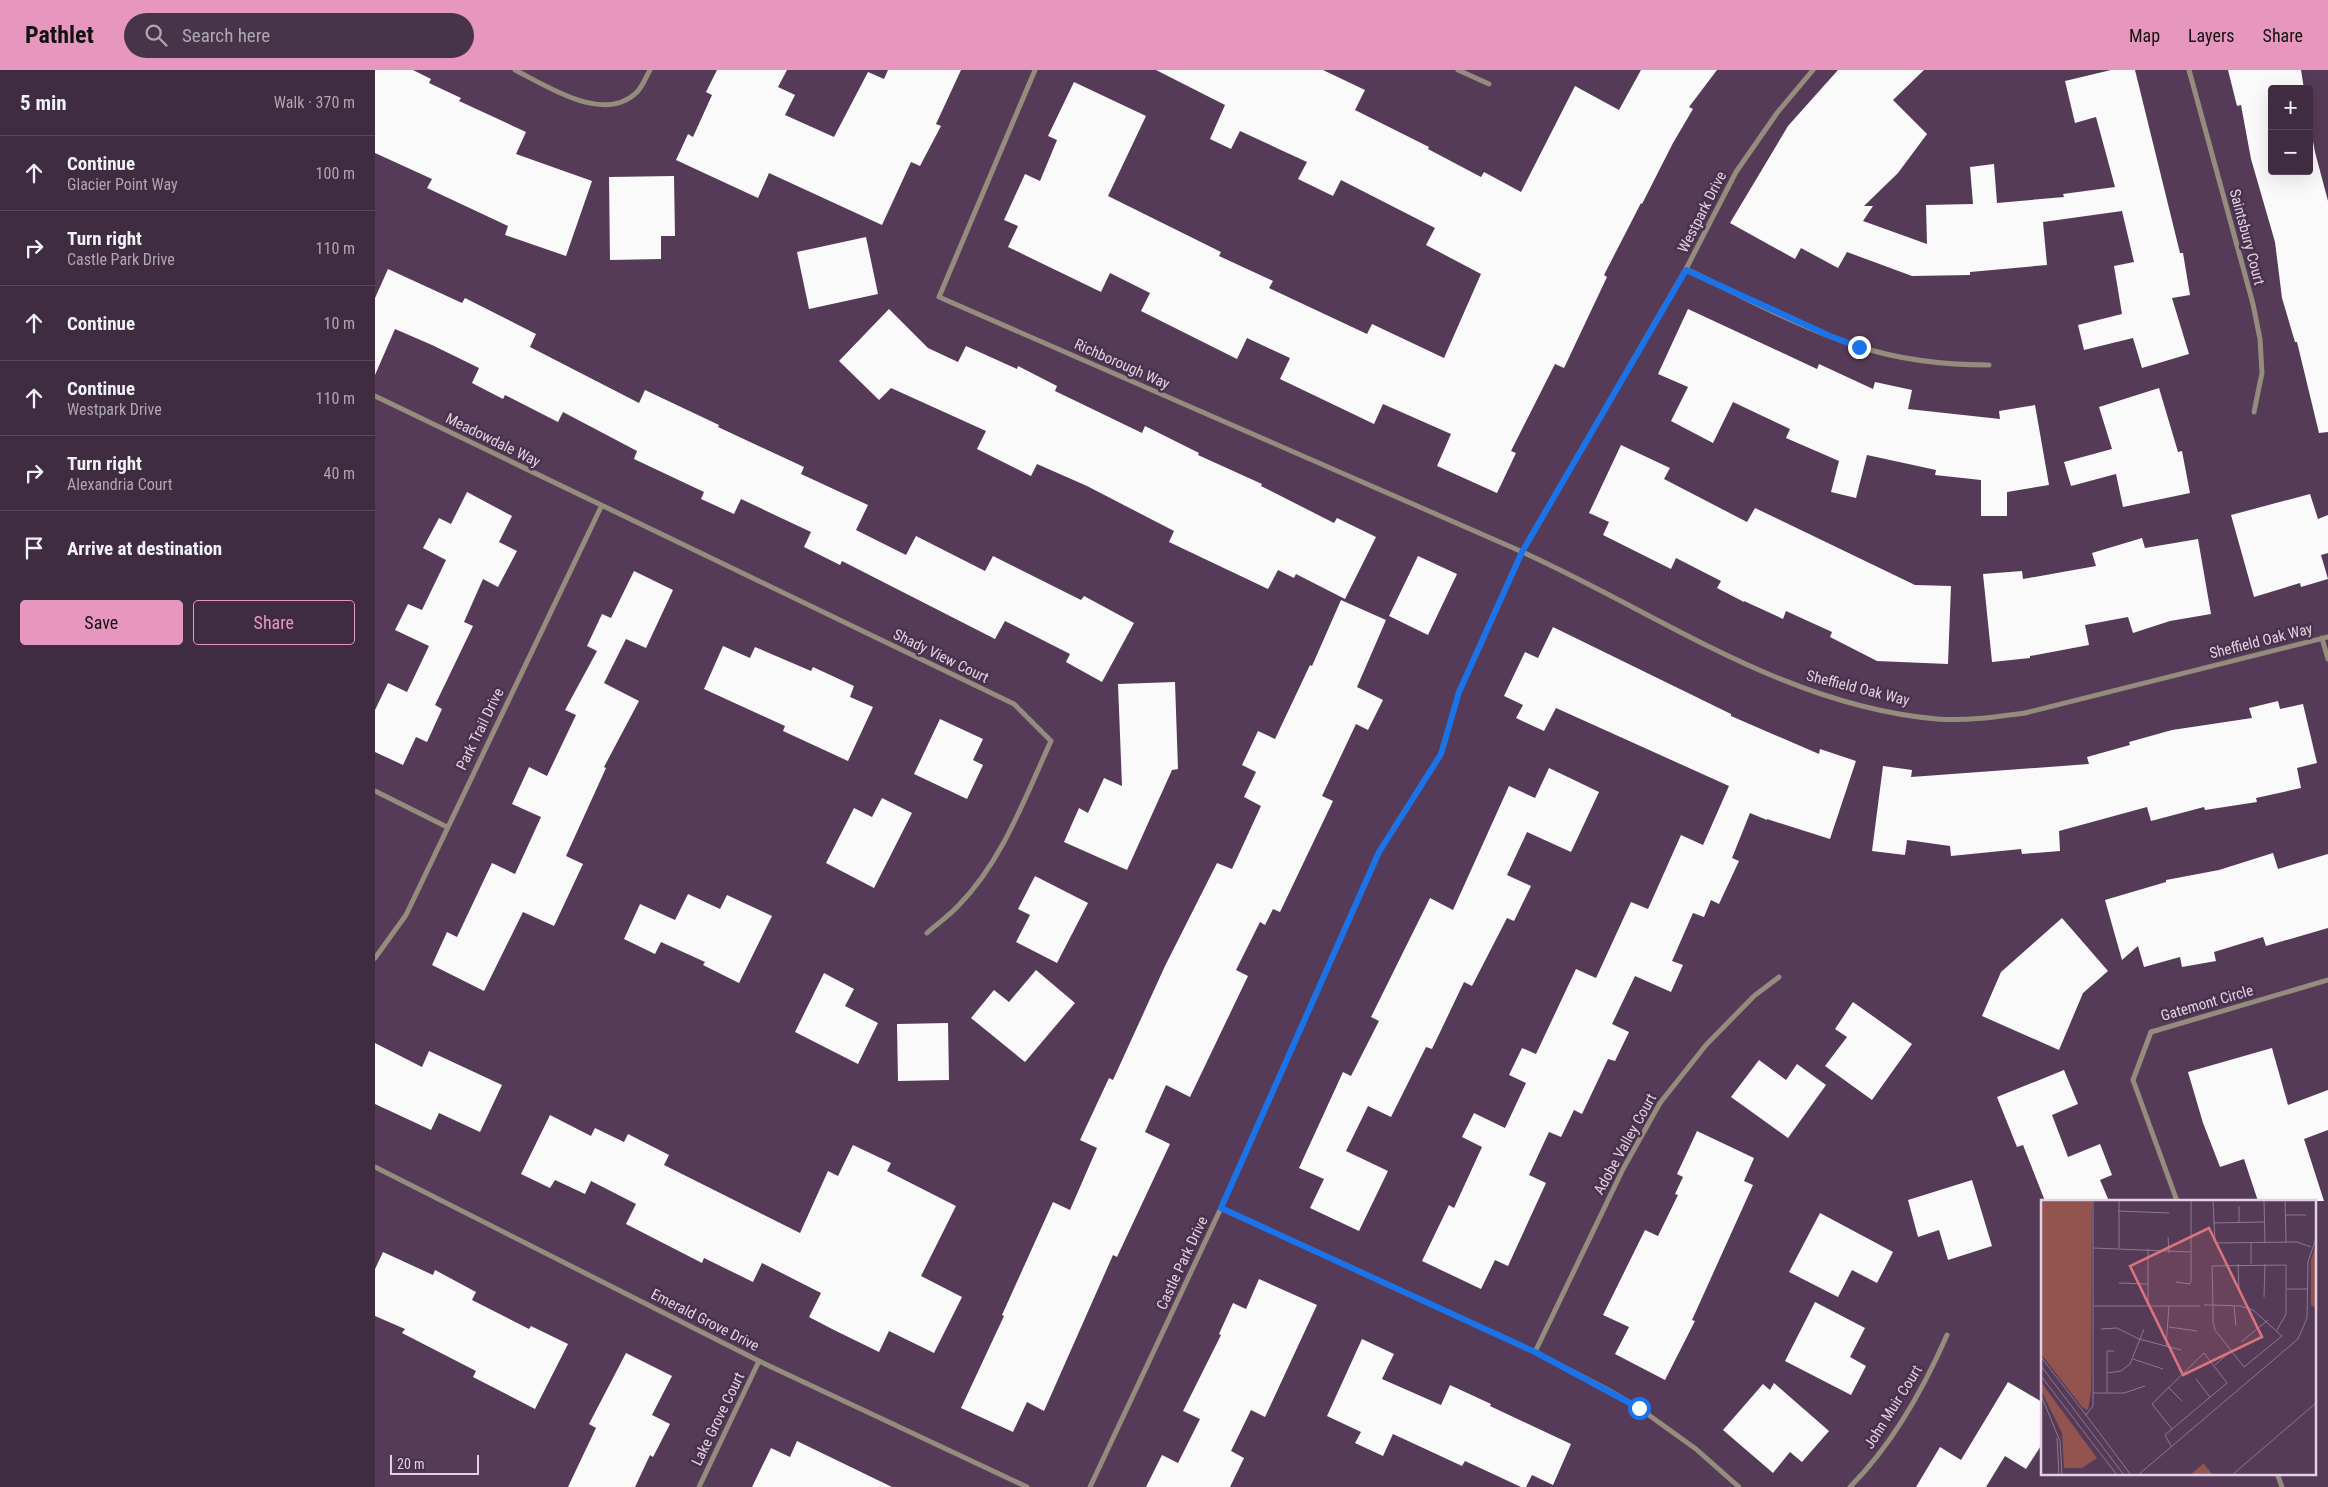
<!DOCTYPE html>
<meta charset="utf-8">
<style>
body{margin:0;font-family:"Roboto Condensed",sans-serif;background:#473448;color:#f1f3f6}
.controls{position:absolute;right:15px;top:15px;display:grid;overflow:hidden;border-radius:5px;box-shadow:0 5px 20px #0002}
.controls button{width:45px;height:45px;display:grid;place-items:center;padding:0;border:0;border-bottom:1px solid #59485a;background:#402c41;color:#f1f3f6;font:25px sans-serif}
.scale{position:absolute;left:15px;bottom:12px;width:89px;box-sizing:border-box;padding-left:5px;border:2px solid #e2d2e3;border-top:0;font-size:14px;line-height:18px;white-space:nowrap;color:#e2d2e3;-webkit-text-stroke:4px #4a314c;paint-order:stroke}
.stop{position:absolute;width:15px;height:15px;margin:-11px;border:4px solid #1a73e8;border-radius:50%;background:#fff}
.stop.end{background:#1a73e8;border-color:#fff;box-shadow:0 1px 5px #0008}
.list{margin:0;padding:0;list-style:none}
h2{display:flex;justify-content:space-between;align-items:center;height:65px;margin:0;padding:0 20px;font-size:21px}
h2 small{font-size:16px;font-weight:400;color:#aea7b1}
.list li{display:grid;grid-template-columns:32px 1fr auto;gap:15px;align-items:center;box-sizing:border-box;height:75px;padding:0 20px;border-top:1px solid #59485a}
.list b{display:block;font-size:19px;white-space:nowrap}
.list p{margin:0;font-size:16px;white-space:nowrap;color:#aea7b1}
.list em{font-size:16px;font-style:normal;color:#aea7b1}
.actions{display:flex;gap:10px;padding:15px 20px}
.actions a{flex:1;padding:11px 0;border:1px solid #e797bd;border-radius:5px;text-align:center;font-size:18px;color:#e797bd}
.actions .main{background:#e797bd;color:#111}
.icon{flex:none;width:28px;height:28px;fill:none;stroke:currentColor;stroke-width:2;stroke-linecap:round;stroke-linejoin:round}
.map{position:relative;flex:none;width:1953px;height:1417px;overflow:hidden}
header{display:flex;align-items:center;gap:30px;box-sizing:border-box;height:70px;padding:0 25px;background:#e797bd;color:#111}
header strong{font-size:24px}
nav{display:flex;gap:28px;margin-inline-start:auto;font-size:18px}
.search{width:350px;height:45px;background:#473448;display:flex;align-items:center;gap:12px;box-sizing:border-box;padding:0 18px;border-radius:28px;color:#aea7b1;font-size:19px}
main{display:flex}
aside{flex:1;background:#402c41}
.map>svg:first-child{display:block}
.building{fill:#fafafa}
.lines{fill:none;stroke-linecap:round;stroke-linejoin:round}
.service{stroke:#948c7c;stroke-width:4}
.minor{stroke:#948c7c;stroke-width:5}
.route{stroke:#1a73e8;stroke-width:6}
.labels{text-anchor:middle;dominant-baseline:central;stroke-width:5;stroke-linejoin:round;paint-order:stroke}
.street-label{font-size:15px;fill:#e2d2e3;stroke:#4a314c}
.inset-road{fill:none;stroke:#8d778f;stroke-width:1}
.view{fill:#db747c;fill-opacity:0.15;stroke:#db747c;stroke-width:2.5}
.inset-edge{fill:none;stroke:#e2d2e3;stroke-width:2.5}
</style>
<header>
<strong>Pathlet</strong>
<div class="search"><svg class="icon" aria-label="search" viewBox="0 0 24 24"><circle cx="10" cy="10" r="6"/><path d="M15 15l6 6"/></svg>Search here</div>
<nav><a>Map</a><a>Layers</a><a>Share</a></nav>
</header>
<main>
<aside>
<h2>5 min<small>Walk · 370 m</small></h2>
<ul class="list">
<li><svg class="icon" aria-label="ahead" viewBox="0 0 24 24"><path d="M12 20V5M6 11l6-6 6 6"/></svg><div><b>Continue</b><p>Glacier Point Way</p></div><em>100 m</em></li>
<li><svg class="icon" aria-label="right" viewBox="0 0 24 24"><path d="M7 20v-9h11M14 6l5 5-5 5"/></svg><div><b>Turn right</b><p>Castle Park Drive</p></div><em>110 m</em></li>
<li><svg class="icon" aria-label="ahead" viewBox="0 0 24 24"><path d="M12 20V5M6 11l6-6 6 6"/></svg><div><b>Continue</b></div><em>10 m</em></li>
<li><svg class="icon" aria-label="ahead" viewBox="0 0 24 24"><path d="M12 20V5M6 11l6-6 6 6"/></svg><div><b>Continue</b><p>Westpark Drive</p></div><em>110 m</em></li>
<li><svg class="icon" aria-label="right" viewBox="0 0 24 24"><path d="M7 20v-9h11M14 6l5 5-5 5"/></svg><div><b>Turn right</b><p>Alexandria Court</p></div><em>40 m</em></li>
<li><svg class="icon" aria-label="arrive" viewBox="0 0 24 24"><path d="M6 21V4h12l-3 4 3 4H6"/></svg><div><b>Arrive at destination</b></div></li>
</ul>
<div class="actions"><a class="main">Save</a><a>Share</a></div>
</aside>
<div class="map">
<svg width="1953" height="1417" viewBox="0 0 1953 1417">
<rect width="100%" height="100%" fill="#553b57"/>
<path class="building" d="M 0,0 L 38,0 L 56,9 L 54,13 L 86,28 L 84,31 L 151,62 L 141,84 L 217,111 L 191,186 L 130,165 L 133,156 L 52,118 L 57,109 L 0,83 Z
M 342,0 L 412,0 L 403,17 L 420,25 L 410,45 L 459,67 L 493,2 L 509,9 L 513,0 L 586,0 L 561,54 L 566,56 L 545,96 L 536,92 L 507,155 L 394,103 L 383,128 L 301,90 L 313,64 L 318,67 L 337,25 L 331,22 Z
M 781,0 L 948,0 L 990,20 L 980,40 L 1054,77 L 1053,79 L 1106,107 L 1109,102 L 1146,122 L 1200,16 L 1244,40 L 1266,0 L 1342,0 L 1314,37 L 1318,39 L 1298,73 L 1267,134 L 1266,133 L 1229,205 L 1232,207 L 1189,298 L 1180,294 L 1136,381 L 1141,383 L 1122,423 L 1062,396 L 1076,364 L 1008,334 L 999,354 L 905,309 L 915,288 L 872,268 L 862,289 L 766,241 L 775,223 L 735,203 L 726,222 L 633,177 L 643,156 L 629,150 L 650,104 L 665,111 L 682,70 L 673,66 L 699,12 L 771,46 L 733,126 L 846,182 L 844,186 L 898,211 L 894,218 L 992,264 L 997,254 L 1069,288 L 1106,204 L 1051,175 L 1060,158 L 966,110 L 958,126 L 923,109 L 932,92 L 865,61 L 856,79 L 835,69 L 850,35 Z
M 1463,0 L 1549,0 L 1518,30 L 1552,64 L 1523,103 L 1489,136 L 1498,136 L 1488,151 L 1552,174 L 1551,135 L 1598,134 L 1595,97 L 1619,94 L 1622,133 L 1689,127 L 1688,124 L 1740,117 L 1721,47 L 1700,53 L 1690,11 L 1736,0 L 1760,0 L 1805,183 L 1808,183 L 1815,225 L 1797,228 L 1814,284 L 1767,298 L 1758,268 L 1709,280 L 1703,255 L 1747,244 L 1739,196 L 1759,192 L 1747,141 L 1668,152 L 1672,195 L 1595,202 L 1595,205 L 1537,206 L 1472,182 L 1463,198 L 1426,178 L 1420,189 L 1355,153 L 1413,56 Z
M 1853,0 L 1926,0 L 1929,19 L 1897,19 L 1897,101 L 1934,101 L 1934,50 L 1940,82 L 1953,131 L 1953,362 L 1944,363 L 1922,272 L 1920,272 L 1907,228 L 1900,172 L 1876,89 L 1866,35 L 1862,36 Z
M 299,106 L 300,166 L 286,166 L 286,189 L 235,190 L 234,107 Z
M 491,167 L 503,224 L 434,239 L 422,182 Z
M 13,199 L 87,233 L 90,228 L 161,264 L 155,277 L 264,333 L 270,320 L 344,355 L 343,357 L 429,397 L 426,404 L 493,435 L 481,460 L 531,485 L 541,466 L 610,501 L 618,486 L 706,530 L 709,526 L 759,553 L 727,612 L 691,592 L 695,584 L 630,551 L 620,569 L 467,491 L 465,495 L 429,477 L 436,462 L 366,429 L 359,444 L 326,429 L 329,422 L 259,389 L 262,381 L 188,342 L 183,352 L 130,325 L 128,329 L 97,313 L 104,298 L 57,275 L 20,259 L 0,305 L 0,228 Z
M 514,239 L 553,278 L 583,292 L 591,276 L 642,299 L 643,296 L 682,316 L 680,321 L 767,363 L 770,356 L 824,383 L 823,385 L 887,414 L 886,416 L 959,453 L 962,448 L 1001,467 L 970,529 L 921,504 L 919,508 L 903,500 L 893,519 L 794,472 L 799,461 L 712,416 L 662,394 L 656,406 L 602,379 L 611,361 L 516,318 L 504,330 L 464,291 Z
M 1313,239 L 1442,299 L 1444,294 L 1498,319 L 1500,312 L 1537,320 L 1533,339 L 1625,349 L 1624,341 L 1660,335 L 1674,415 L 1632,422 L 1632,446 L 1606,446 L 1606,410 L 1560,405 L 1561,400 L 1492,385 L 1481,428 L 1456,422 L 1464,391 L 1411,368 L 1415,359 L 1358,332 L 1338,373 L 1296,351 L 1313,317 L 1283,304 Z
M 1784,318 L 1803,382 L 1807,381 L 1815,423 L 1748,437 L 1741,404 L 1696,416 L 1689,392 L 1737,379 L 1724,337 Z
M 1246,375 L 1295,398 L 1289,409 L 1372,452 L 1380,438 L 1540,515 L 1576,516 L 1573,594 L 1502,591 L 1455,567 L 1457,562 L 1411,541 L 1408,549 L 1369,531 L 1369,532 L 1342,518 L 1346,511 L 1301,488 L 1296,499 L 1228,465 L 1234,452 L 1214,443 Z
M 92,422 L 137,446 L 124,472 L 142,481 L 123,517 L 108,509 L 89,552 L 98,556 L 60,635 L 67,639 L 52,672 L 41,667 L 28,695 L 0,682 L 0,640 L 13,613 L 32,622 L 54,576 L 20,560 L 33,534 L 47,540 L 71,490 L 48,478 L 64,448 L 76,454 Z
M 1935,424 L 1943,449 L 1953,445 L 1953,483 L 1946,485 L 1953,509 L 1926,517 L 1925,513 L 1879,527 L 1856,445 Z
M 1767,468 L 1770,478 L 1823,469 L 1836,544 L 1795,551 L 1758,563 L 1753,547 L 1710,555 L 1714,575 L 1655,586 L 1655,588 L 1617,592 L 1608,504 L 1647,501 L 1648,509 L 1721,496 L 1717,483 Z
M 1043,486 L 1082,504 L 1053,565 L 1014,546 Z
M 259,501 L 298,520 L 271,578 L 251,569 L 229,613 L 264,631 L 229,697 L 231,698 L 191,786 L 208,794 L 179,856 L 148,842 L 109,921 L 57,895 L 72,862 L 82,867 L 117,793 L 140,804 L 166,747 L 137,734 L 154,697 L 172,706 L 201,645 L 190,640 L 222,581 L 212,576 L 227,544 L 236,548 Z
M 966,530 L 1011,550 L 982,617 L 1008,630 L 993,660 L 981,654 L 947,726 L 958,731 L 905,842 L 898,839 L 890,855 L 885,852 L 861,900 L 873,906 L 815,1027 L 791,1015 L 770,1062 L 795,1074 L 742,1187 L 738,1185 L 669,1341 L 652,1332 L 638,1362 L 586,1338 L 629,1246 L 627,1245 L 678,1132 L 695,1140 L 722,1078 L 705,1070 L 734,1008 L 738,1010 L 790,896 L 842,793 L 857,799 L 886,736 L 869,727 L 881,702 L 867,695 L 883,661 L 900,669 L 935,595 L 937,596 Z
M 1178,557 L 1356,644 L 1356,646 L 1444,684 L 1445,679 L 1481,691 L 1455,769 L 1392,749 L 1392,750 L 1375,743 L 1357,788 L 1364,791 L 1344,834 L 1336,830 L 1329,847 L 1318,843 L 1297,891 L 1308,895 L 1296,922 L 1260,906 L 1237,954 L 1254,962 L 1240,991 L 1233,989 L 1207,1044 L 1199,1040 L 1186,1067 L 1174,1062 L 1154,1105 L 1171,1113 L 1133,1196 L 1120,1190 L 1106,1219 L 1047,1191 L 1074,1135 L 1079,1138 L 1107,1077 L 1087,1067 L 1099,1043 L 1130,1058 L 1151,1013 L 1134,1005 L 1147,978 L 1161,984 L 1201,899 L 1221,908 L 1256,832 L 1273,839 L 1306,765 L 1328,775 L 1354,716 L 1181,638 L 1169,661 L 1141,648 L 1148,635 L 1129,626 L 1150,582 L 1163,588 Z
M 348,576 L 375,588 L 380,577 L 436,601 L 438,597 L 479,616 L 475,627 L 498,637 L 473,691 L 408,661 L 410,656 L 329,619 Z
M 800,612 L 803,699 L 797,700 L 752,800 L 689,772 L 704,738 L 713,743 L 729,708 L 747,716 L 743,614 Z
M 1903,631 L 1905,639 L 1928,634 L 1942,693 L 1922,698 L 1926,718 L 1881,728 L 1882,732 L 1830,740 L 1829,737 L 1776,751 L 1772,737 L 1684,761 L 1685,781 L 1647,784 L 1646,779 L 1576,786 L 1575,776 L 1532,770 L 1530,785 L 1497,781 L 1508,696 L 1537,700 L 1536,707 L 1714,694 L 1712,687 L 1755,675 L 1754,672 L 1797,660 L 1877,648 L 1874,638 Z
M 565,649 L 608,669 L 598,690 L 608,695 L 592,729 L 539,704 Z
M 1174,698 L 1224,722 L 1196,782 L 1152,762 L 1132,805 L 1156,816 L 1139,851 L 1132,848 L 1097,916 L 1089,912 L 1057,979 L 1051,977 L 1016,1047 L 993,1036 L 971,1081 L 1013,1101 L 984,1161 L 935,1138 L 949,1109 L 924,1098 L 968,1002 L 976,1006 L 1004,951 L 996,947 L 1055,828 L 1078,840 L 1134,716 L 1160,728 Z
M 507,728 L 537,743 L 499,818 L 451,793 L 479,738 L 497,747 Z
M 1898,783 L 1903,799 L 1953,784 L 1953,858 L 1891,876 L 1888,867 L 1839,882 L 1841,891 L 1807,897 L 1805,887 L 1769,897 L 1763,876 L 1747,890 L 1730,830 L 1791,812 L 1791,810 L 1844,800 Z
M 660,806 L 713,833 L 682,893 L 641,872 L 655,845 L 643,839 Z
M 313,824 L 345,839 L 352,825 L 397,846 L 364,913 L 328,895 L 330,892 L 286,872 L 280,884 L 249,869 L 265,834 L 300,850 Z
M 1687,848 L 1733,901 L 1708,923 L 1684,980 L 1607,946 L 1626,902 Z
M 661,900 L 700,933 L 650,992 L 596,948 L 619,920 L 634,932 Z
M 449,903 L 479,919 L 470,936 L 503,953 L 483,994 L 420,962 Z
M 1478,932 L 1537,974 L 1497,1030 L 1450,996 L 1472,967 L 1460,959 Z
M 573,953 L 574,1010 L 523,1011 L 522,954 Z
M 0,973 L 47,997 L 54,981 L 127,1015 L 105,1062 L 64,1043 L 56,1060 L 0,1034 Z
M 1897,978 L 1913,1035 L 1953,1020 L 1953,1060 L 1929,1069 L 1949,1131 L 1883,1131 L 1869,1089 L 1845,1097 L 1828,1053 L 1813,1002 Z
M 1384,990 L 1411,1010 L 1422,994 L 1451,1015 L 1413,1068 L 1356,1027 Z
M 1689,1000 L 1703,1034 L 1677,1045 L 1693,1087 L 1725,1074 L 1737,1105 L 1725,1110 L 1734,1131 L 1670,1131 L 1648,1075 L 1642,1077 L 1622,1027 Z
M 175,1045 L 216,1066 L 220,1058 L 249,1072 L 253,1064 L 294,1085 L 289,1095 L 425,1163 L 453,1101 L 463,1106 L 478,1075 L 516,1093 L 512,1101 L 581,1136 L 546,1206 L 587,1227 L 559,1283 L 514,1261 L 504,1282 L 459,1260 L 434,1247 L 446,1223 L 387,1193 L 378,1212 L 329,1188 L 327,1193 L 251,1154 L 261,1134 L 216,1111 L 210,1124 L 180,1110 L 175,1118 L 146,1104 Z
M 1322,1061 L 1379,1088 L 1369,1111 L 1378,1115 L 1317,1250 L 1320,1251 L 1290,1310 L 1240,1284 L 1254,1257 L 1228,1245 L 1270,1160 L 1283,1166 L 1303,1125 L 1300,1124 L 1308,1107 L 1302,1104 Z
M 1597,1110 L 1617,1176 L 1573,1190 L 1564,1160 L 1543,1167 L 1533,1130 Z
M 1445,1143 L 1518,1182 L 1502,1213 L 1477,1200 L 1463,1227 L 1414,1202 Z
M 8,1182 L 58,1205 L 60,1200 L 101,1222 L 97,1230 L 154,1259 L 156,1256 L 193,1274 L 160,1339 L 98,1307 L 101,1301 L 27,1263 L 30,1259 L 0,1246 L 0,1199 Z
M 884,1209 L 942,1235 L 890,1347 L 876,1340 L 856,1381 L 869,1388 L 855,1417 L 771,1417 L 787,1385 L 803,1393 L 825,1349 L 808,1341 L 846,1265 L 844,1264 L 858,1233 L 871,1239 Z
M 1440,1232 L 1490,1258 L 1475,1287 L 1491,1296 L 1476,1325 L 1410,1291 Z
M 987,1269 L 1019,1284 L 1007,1309 L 1066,1335 L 1075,1315 L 1116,1334 L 1115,1336 L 1196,1374 L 1178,1415 L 1157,1405 L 1151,1417 L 1146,1417 L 1090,1391 L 1087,1396 L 1018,1364 L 1008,1386 L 980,1373 L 986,1362 L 952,1346 Z
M 251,1283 L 297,1306 L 277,1345 L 295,1354 L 278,1387 L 275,1385 L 260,1417 L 193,1417 L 221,1358 L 214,1354 Z
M 1633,1312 L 1667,1332 L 1667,1374 L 1651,1399 L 1630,1386 L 1611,1417 L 1541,1417 L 1565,1377 L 1586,1390 Z
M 1399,1313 L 1454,1361 L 1427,1392 L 1415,1382 L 1398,1403 L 1348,1360 L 1388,1314 L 1395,1320 Z
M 422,1371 L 517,1417 L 377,1417 L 396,1378 L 415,1387 Z"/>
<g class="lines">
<path class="service" d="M 1066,684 L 1084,622"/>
<path class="minor" d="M 140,0 C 172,16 228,54 261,23 C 267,18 271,7 275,0
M 660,0 L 564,227 C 757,312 950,395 1143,480 C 1280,541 1408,636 1562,649 C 1592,651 1621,647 1650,643 L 1953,567
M 1083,0 L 1114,14
M 1814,0 L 1878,234 L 1885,269 L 1887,303 L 1879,342
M 1311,199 C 1367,226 1423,257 1482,276 C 1525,290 1569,295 1614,295
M 0,326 L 639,634 L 676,671 C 650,727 628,790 584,835 C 575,845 562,854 552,863
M 1947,568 L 1953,589
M 1084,622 L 1147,482 L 1311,199 L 1361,102 L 1402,43 L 1438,0
M 0,721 L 72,757
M 0,888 L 31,845 L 226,437
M 0,1097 L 384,1291 L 652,1417
M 1802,1131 L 1758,1010 L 1776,962 L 1953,910
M 846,1138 L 1160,1282 L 1233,1320 L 1264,1338 L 1321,1379 L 1364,1417
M 1160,1282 L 1248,1099 L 1285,1033 L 1331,975 L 1379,926 L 1404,907
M 1902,1403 L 1907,1417
M 324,1417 L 384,1291
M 715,1417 L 846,1138 L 1004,782 L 1066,684
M 1475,1417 C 1518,1374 1548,1320 1572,1265"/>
</g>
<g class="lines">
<path class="route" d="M 1264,1338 L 1160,1282 L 846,1138 L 1004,782 L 1066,684 L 1084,622 L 1147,482 L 1311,200 L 1455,266 L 1484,277"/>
</g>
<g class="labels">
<g class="street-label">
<text transform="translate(1327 142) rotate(-63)">Westpark Drive</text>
<text transform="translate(1872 167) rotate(75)">Saintsbury Court</text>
<text transform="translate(747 294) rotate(24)">Richborough Way</text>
<text transform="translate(118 370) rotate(26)">Meadowdale Way</text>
<text transform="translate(1886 571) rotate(-14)">Sheffield Oak Way</text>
<text transform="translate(566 586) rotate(26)">Shady View Court</text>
<text transform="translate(1483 618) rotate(14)">Sheffield Oak Way</text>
<text transform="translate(105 659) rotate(-64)">Park Trail Drive</text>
<text transform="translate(1832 933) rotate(-16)">Gatemont Circle</text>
<text transform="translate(1250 1074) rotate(-61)">Adobe Valley Court</text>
<text transform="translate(807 1193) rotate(-65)">Castle Park Drive</text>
<text transform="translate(330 1250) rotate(27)">Emerald Grove Drive</text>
<text transform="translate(1518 1337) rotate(-58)">John Muir Court</text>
<text transform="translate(343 1349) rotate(-64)">Lake Grove Court</text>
</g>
</g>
<g transform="translate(1666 1130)">
<rect width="275" height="275" fill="#553b57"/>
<path d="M 0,0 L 51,0 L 50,191 L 47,210 L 42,208 L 0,154 ZM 275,44 L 275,108 L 270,105 L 270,60 ZM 0,182 L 56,258 L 41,268 L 23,268 L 21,233 L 0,190 ZM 163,264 L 172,275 L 149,275 L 162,264 Z" fill="#935450"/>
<path class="inset-road" d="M 52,0 L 52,206 L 45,215 L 90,275M 172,0 L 174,43 L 256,42 L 270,47M 223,0 L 224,43M 244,0 L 245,42M 198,6 L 198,23M 77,11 L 128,13M 244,15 L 265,15M 172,23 L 223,22M 127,37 L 128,53M 210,43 L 210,64M 52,48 L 150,52M 78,48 L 78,0M 197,64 L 198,90M 135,82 L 149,84 L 150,81 L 150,0M 78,83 L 107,84M 246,89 L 267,89M 223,97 L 224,64M 163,105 L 172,105 L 199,106 L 212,110 L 241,136 L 203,167 L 174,130 L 172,122 L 172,105 L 171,66 L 245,65 L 245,114 L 236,130M 52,106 L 159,106M 107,106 L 107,49M 193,106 L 195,126M 128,127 L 156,131M 60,129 L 76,128 L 98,139 L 140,150M 200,142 L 227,120M 125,146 L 128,106M 0,157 L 45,215M 92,159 L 122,169M 174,165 L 189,152M 0,166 L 83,275M 66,173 L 80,171 L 89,164 L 103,129M 0,176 L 76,275M 155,179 L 169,197M 127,187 L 141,201M 52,193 L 83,193 L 104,186M 66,193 L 66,151 L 73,151M 0,195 L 19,241 L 21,275M 16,238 L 18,275M 130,246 L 124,235 L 186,183 L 163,153 L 111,204 L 131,229M 97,275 L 257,139 L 266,118 L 267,62 L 275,38M 191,275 L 275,203"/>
<path class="view" d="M 168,28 L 221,137 L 142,175 L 89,66 Z"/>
<rect width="275" height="275" class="inset-edge"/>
</g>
</svg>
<div class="controls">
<button>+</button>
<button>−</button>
</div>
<div class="scale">20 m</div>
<div class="stop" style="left:1264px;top:1338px"></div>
<div class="stop end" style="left:1484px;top:277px"></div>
</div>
</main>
